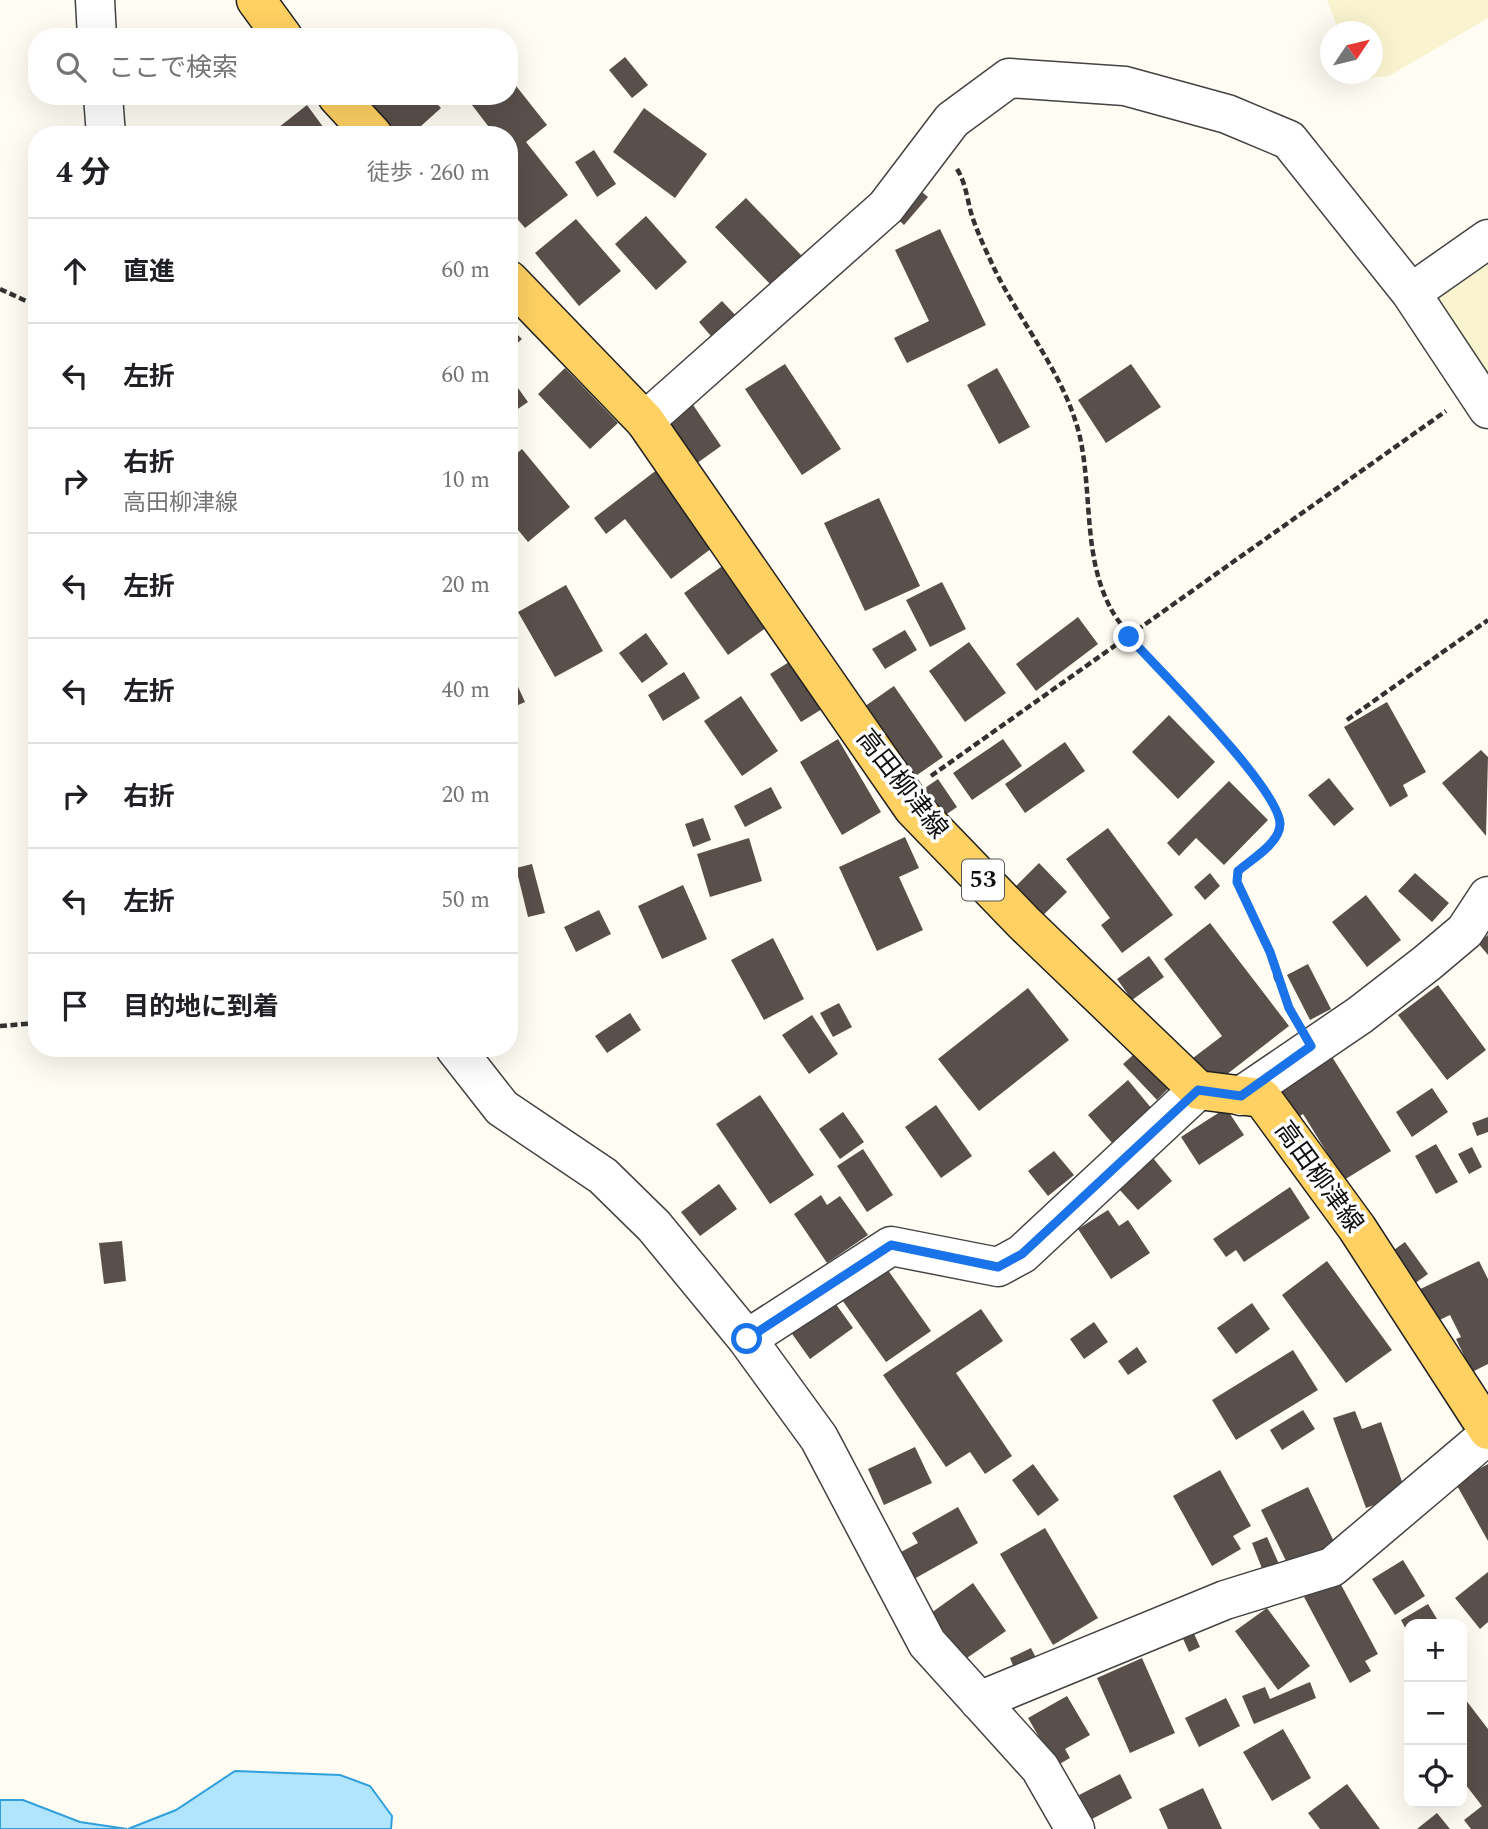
<!DOCTYPE html>
<html lang="ja">
<meta charset="utf-8">
<style>
body{margin:0;font-family:Spectral,"Noto Sans JP",serif;background:#f6f6f6;color:#202124}
.controls{position:absolute;right:21px;bottom:21px;display:grid;overflow:hidden;border-radius:14px;box-shadow:0 7px 28px #0002}
.controls button{width:63px;height:63px;display:grid;place-items:center;padding:0;border:0;border-bottom:2px solid #e0e0e0;background:#fff;color:#202124;font:35px sans-serif}
.compass{position:absolute;left:1320px;top:21px;width:63px;height:63px;border-radius:50%;background:#fff;box-shadow:0 7px 28px #0002;rotate:55deg}
.stop{position:absolute;width:21px;height:21px;margin:-16px;border:5px solid #1a73e8;border-radius:50%;background:#fff}
.stop.end{background:#1a73e8;border-color:#fff;box-shadow:0 2px 7px #0008}
.list{margin:0;padding:0;list-style:none}
h2{display:flex;justify-content:space-between;align-items:center;height:91px;margin:0;padding:0 28px;font-size:30px}
h2 small{font-size:23px;font-weight:400;color:#757577}
.list li{display:grid;grid-template-columns:46px 1fr auto;gap:21px;align-items:center;box-sizing:border-box;height:105px;padding:0 28px;border-top:2px solid #e0e0e0}
.list b{display:block;font-size:26px;white-space:nowrap}
.list p{margin:0;font-size:23px;white-space:nowrap;color:#757577}
.list em{font-size:23px;font-style:normal;color:#757577}
.icon{flex:none;width:38px;height:38px;fill:none;stroke:currentColor;stroke-width:2;stroke-linecap:round;stroke-linejoin:round}
.map{position:relative;flex:none;width:1488px;height:1829px;overflow:hidden}
.search{position:absolute;background:#fff;box-shadow:0 7px 28px #0002;left:28px;top:28px;width:490px;height:77px;display:flex;align-items:center;gap:18px;box-sizing:border-box;padding:0 24px;border-radius:28px;color:#757577;font-size:26px}
.panel{position:absolute;background:#fff;box-shadow:0 7px 28px #0002;left:28px;top:126px;width:490px;height:931px;border-radius:28px}
.map>svg:first-child{display:block}
.farmland{fill:#f9f3cf}
.water{fill:#b1e4fd;stroke:#2fa0dc;stroke-width:2}
.building{fill:#5a504b}
.lines{fill:none;stroke-linecap:round;stroke-linejoin:round}
.street-casing{stroke:#434343;stroke-width:41}
.primary-casing{stroke:#212121;stroke-width:41}
.path{stroke:#323232;stroke-width:4.5;stroke-dasharray:7 3.5;stroke-linecap:butt}
.street{stroke:#fff;stroke-width:38}
.primary{stroke:#ffd163;stroke-width:38}
.route{stroke:#1a73e8;stroke-width:9}
.labels{text-anchor:middle;dominant-baseline:central;stroke-width:7;stroke-linejoin:round;paint-order:stroke}
.shield{fill:#fff;stroke:#585858;stroke-width:2}
.shield-label{font-size:24px;font-weight:bold;fill:#101010}
.street-label{font-size:26px;fill:#101010;stroke:#fff}
</style>
<div class="map">
<svg width="1488" height="1829" viewBox="0 0 1488 1829">
<rect width="100%" height="100%" fill="#fffcf3"/>
<path class="farmland" d="M 1327,0 L 1488,0 L 1488,18 L 1389,76 L 1364,78 L 1362,74 L 1372,74 L 1372,32 L 1339,31 Z
M 1488,251 L 1488,391 L 1421,297 Z"/>
<path class="water" d="M 235,1771 L 340,1775 L 370,1786 L 392,1816 L 391,1829 L 128,1829 L 176,1810 Z
M 0,1800 L 23,1800 L 80,1822 L 127,1829 L 0,1829 Z"/>
<path class="building" d="M 356,30 L 363,37 L 349,37 Z
M 625,57 L 648,85 L 632,98 L 609,70 Z
M 509,77 L 547,125 L 526,142 L 568,195 L 525,228 L 509,209 L 509,135 L 495,135 L 472,105 L 484,96 L 509,96 Z
M 364,96 L 430,96 L 441,108 L 411,135 L 399,135 Z
M 307,105 L 329,135 L 269,135 Z
M 644,108 L 707,154 L 675,198 L 613,152 Z
M 594,150 L 616,184 L 597,197 L 575,162 Z
M 915,186 L 928,197 L 904,225 L 891,213 Z
M 746,198 L 802,256 L 772,286 L 715,227 Z
M 646,216 L 687,262 L 656,290 L 615,244 Z
M 576,219 L 621,271 L 579,306 L 535,253 Z
M 940,229 L 986,325 L 907,363 L 894,338 L 929,321 L 895,250 Z
M 722,301 L 740,320 L 716,342 L 699,322 Z
M 509,326 L 522,339 L 509,351 Z
M 785,364 L 841,449 L 802,475 L 745,389 Z
M 1131,364 L 1161,407 L 1106,443 L 1078,400 Z
M 565,368 L 618,423 L 590,449 L 538,394 Z
M 997,368 L 1030,427 L 999,444 L 967,385 Z
M 513,381 L 528,402 L 509,415 L 509,384 Z
M 689,399 L 721,446 L 693,466 L 660,419 Z
M 522,449 L 570,507 L 528,542 L 509,519 L 509,460 Z
M 658,469 L 716,545 L 671,579 L 625,519 L 606,534 L 594,518 Z
M 879,498 L 920,586 L 865,611 L 824,523 Z
M 724,565 L 767,627 L 728,655 L 684,593 Z
M 942,582 L 966,629 L 930,647 L 906,600 Z
M 566,585 L 603,651 L 555,677 L 518,612 Z
M 1078,617 L 1098,644 L 1036,691 L 1016,664 Z
M 905,630 L 917,650 L 885,669 L 872,649 Z
M 646,633 L 668,664 L 642,683 L 619,653 Z
M 969,642 L 1006,693 L 965,722 L 929,671 Z
M 797,657 L 827,706 L 801,722 L 770,674 Z
M 509,667 L 525,702 L 509,709 Z
M 684,672 L 700,698 L 663,721 L 648,695 Z
M 894,686 L 943,757 L 907,782 L 858,711 Z
M 741,696 L 778,751 L 742,776 L 704,721 Z
M 1387,702 L 1426,772 L 1403,785 L 1408,796 L 1390,807 L 1344,727 Z
M 1169,715 L 1215,762 L 1178,799 L 1132,752 Z
M 838,739 L 881,812 L 842,835 L 800,762 Z
M 1003,739 L 1022,766 L 972,800 L 953,773 Z
M 1065,742 L 1085,771 L 1025,813 L 1005,784 Z
M 1481,750 L 1488,757 L 1486,836 L 1442,783 Z
M 1329,778 L 1354,809 L 1334,826 L 1308,795 Z
M 938,779 L 957,807 L 941,818 L 922,790 Z
M 1229,781 L 1268,820 L 1224,865 L 1196,838 L 1179,856 L 1167,843 Z
M 771,787 L 782,808 L 745,827 L 734,806 Z
M 703,818 L 711,840 L 693,847 L 685,824 Z
M 1108,828 L 1173,915 L 1122,953 L 1101,925 L 1110,918 L 1066,859 Z
M 905,837 L 919,868 L 899,877 L 923,930 L 877,951 L 839,867 Z
M 749,838 L 762,881 L 710,897 L 697,854 Z
M 1039,863 L 1067,892 L 1037,921 L 1010,892 Z
M 532,864 L 545,913 L 528,917 L 516,868 Z
M 1210,873 L 1220,886 L 1205,900 L 1194,887 Z
M 1415,873 L 1449,903 L 1432,922 L 1398,891 Z
M 683,885 L 707,939 L 662,959 L 638,906 Z
M 1366,895 L 1401,940 L 1367,967 L 1332,922 Z
M 599,910 L 611,934 L 576,952 L 564,927 Z
M 1210,923 L 1289,1026 L 1213,1085 L 1193,1058 L 1222,1036 L 1164,959 Z
M 1488,935 L 1488,955 L 1478,943 Z
M 773,938 L 804,999 L 764,1020 L 731,960 Z
M 1149,956 L 1164,977 L 1132,1000 L 1117,979 Z
M 1308,964 L 1331,1009 L 1310,1020 L 1287,975 Z
M 1438,985 L 1486,1050 L 1447,1080 L 1398,1015 Z
M 1028,988 L 1069,1040 L 979,1111 L 938,1059 Z
M 839,1003 L 852,1027 L 833,1037 L 820,1013 Z
M 630,1013 L 641,1030 L 607,1053 L 595,1036 Z
M 812,1015 L 838,1054 L 809,1074 L 782,1035 Z
M 1140,1049 L 1173,1084 L 1157,1100 L 1123,1064 Z
M 1329,1052 L 1391,1151 L 1344,1180 L 1303,1114 L 1294,1120 L 1273,1086 Z
M 1128,1080 L 1157,1115 L 1118,1150 L 1088,1115 Z
M 1432,1088 L 1448,1112 L 1412,1137 L 1396,1112 Z
M 760,1095 L 814,1175 L 770,1204 L 716,1124 Z
M 936,1105 L 972,1156 L 941,1178 L 905,1127 Z
M 1226,1108 L 1244,1135 L 1199,1165 L 1181,1137 Z
M 843,1112 L 864,1142 L 840,1159 L 819,1129 Z
M 1488,1117 L 1488,1132 L 1477,1136 L 1472,1123 Z
M 1436,1144 L 1458,1182 L 1436,1194 L 1415,1156 Z
M 1472,1147 L 1482,1167 L 1469,1174 L 1458,1154 Z
M 863,1149 L 893,1195 L 867,1212 L 837,1166 Z
M 1054,1151 L 1074,1175 L 1048,1196 L 1028,1171 Z
M 1153,1158 L 1172,1181 L 1138,1210 L 1118,1188 Z
M 719,1184 L 737,1209 L 700,1236 L 681,1212 Z
M 1290,1187 L 1310,1218 L 1244,1262 L 1236,1250 L 1226,1257 L 1213,1239 Z
M 821,1195 L 827,1205 L 840,1196 L 868,1235 L 827,1263 L 794,1214 Z
M 1108,1210 L 1119,1226 L 1128,1220 L 1150,1253 L 1111,1279 L 1078,1229 Z
M 122,1241 L 126,1281 L 104,1284 L 99,1243 Z
M 1405,1242 L 1428,1274 L 1407,1289 L 1384,1257 Z
M 1327,1261 L 1392,1350 L 1346,1383 L 1282,1295 Z
M 1479,1261 L 1488,1279 L 1488,1364 L 1472,1372 L 1456,1339 L 1461,1337 L 1450,1315 L 1429,1325 L 1414,1292 Z
M 885,1266 L 931,1331 L 886,1362 L 840,1297 Z
M 833,1300 L 853,1328 L 810,1359 L 790,1331 Z
M 1252,1303 L 1270,1329 L 1236,1354 L 1217,1328 Z
M 981,1309 L 1003,1341 L 956,1373 L 1012,1456 L 985,1474 L 970,1452 L 946,1467 L 883,1375 Z
M 1094,1322 L 1108,1342 L 1084,1359 L 1070,1339 Z
M 1137,1347 L 1147,1362 L 1128,1375 L 1118,1361 Z
M 1293,1350 L 1318,1390 L 1236,1440 L 1212,1400 Z
M 1303,1410 L 1315,1429 L 1282,1450 L 1270,1430 Z
M 1355,1411 L 1362,1429 L 1381,1422 L 1406,1493 L 1366,1508 L 1333,1418 Z
M 915,1447 L 932,1483 L 884,1505 L 868,1469 Z
M 1033,1464 L 1059,1500 L 1038,1516 L 1012,1480 Z
M 1488,1464 L 1488,1541 L 1455,1482 Z
M 1220,1470 L 1251,1526 L 1233,1536 L 1241,1549 L 1212,1566 L 1173,1496 Z
M 1308,1487 L 1337,1548 L 1291,1571 L 1261,1510 Z
M 958,1507 L 978,1543 L 914,1579 L 899,1553 L 918,1543 L 912,1533 Z
M 1045,1528 L 1098,1618 L 1053,1645 L 1000,1554 Z
M 1267,1537 L 1279,1564 L 1263,1571 L 1252,1543 Z
M 1403,1560 L 1425,1596 L 1395,1615 L 1372,1579 Z
M 1488,1572 L 1488,1622 L 1480,1629 L 1455,1598 Z
M 1338,1579 L 1378,1654 L 1365,1661 L 1371,1671 L 1350,1683 L 1304,1597 Z
M 973,1583 L 1006,1631 L 964,1660 L 931,1613 Z
M 1428,1604 L 1440,1624 L 1409,1624 L 1409,1635 L 1401,1620 Z
M 1267,1608 L 1310,1666 L 1278,1690 L 1235,1631 Z
M 1191,1627 L 1200,1647 L 1189,1652 L 1180,1632 Z
M 1031,1648 L 1036,1658 L 1014,1668 L 1010,1658 Z
M 1142,1658 L 1175,1733 L 1130,1753 L 1097,1678 Z
M 1310,1682 L 1316,1698 L 1254,1724 L 1242,1696 L 1265,1687 L 1270,1699 Z
M 1462,1695 L 1488,1729 L 1488,1829 L 1471,1829 L 1464,1820 L 1482,1806 L 1462,1780 Z
M 1067,1696 L 1090,1735 L 1065,1749 L 1070,1758 L 1056,1766 L 1028,1718 Z
M 1226,1698 L 1240,1726 L 1199,1747 L 1185,1718 Z
M 1283,1729 L 1311,1778 L 1272,1801 L 1243,1752 Z
M 1120,1774 L 1132,1798 L 1092,1819 L 1079,1795 Z
M 1347,1784 L 1380,1829 L 1320,1829 L 1308,1813 Z
M 1203,1788 L 1222,1829 L 1168,1829 L 1159,1809 Z
M 1437,1813 L 1450,1829 L 1417,1829 Z"/>
<g class="lines">
<defs>
<path id="street" d="M 95,0 L 97,37
M 103,96 L 106,135
M 1411,293 L 1488,239
M 645,421 L 886,207 L 952,120 L 1009,78 L 1125,86 L 1227,114 L 1289,140 L 1411,293 L 1488,409
M 455,1048 L 502,1108 L 603,1176 L 654,1226 L 747,1339 L 819,1438 L 927,1643 L 1040,1768 L 1075,1829
M 1241,1096 L 1360,1015 L 1427,963 L 1465,931 L 1488,896
M 747,1339 L 891,1246 L 998,1267 L 1022,1254 L 1198,1090
M 979,1701 L 1225,1600 L 1332,1567 L 1488,1435"/>
<path id="primary" d="M 256,0 L 283,37
M 337,96 L 373,135
M 509,280 L 645,421 L 913,808 L 1024,923 L 1198,1090 L 1262,1098 L 1357,1228 L 1488,1430"/>
</defs>
<use href="#street" class="street-casing"/>
<use href="#primary" class="primary-casing"/>
<path class="path" d="M 957,169 C 967,185 967,202 973,219 C 979,236 987,253 994,268 C 1021,324 1063,372 1079,433 C 1093,491 1082,555 1111,609 C 1136,656 1282,787 1280,824 C 1279,844 1252,860 1238,871 L 1237,882 L 1270,952 L 1276,978 L 1293,1018
M 0,289 L 37,306
M 1347,720 L 1488,620
M 931,776 L 1446,411
M 0,1026 L 37,1023"/>
<use href="#street" class="street"/>
<use href="#primary" class="primary"/>
</g>
<g class="lines">
<path class="route" d="M 747,1339 L 891,1245 L 998,1267 L 1022,1254 L 1198,1090 L 1241,1096 L 1311,1046 L 1289,1008 L 1270,952 L 1237,882 L 1238,871 C 1252,859 1280,843 1280,824 C 1280,789 1157,668 1129,637"/>
</g>
<g class="labels">
<rect class="shield" x="962" y="859.5" width="42" height="41" rx="5"/>
<g class="shield-label">
<text x="983" y="880">53</text>
</g>
<g class="street-label">
<text transform="translate(902 784) rotate(52)">高田柳津線</text>
<text transform="translate(1319 1177) rotate(54)">高田柳津線</text>
</g>
</g>
</svg>
<div class="controls">
<button>+</button>
<button>−</button>
<button><svg class="icon" aria-label="locate" viewBox="0 0 24 24"><circle cx="12" cy="12" r="6"/><path d="M12 2v4M12 18v4M2 12h4M18 12h4"/></svg></button>
</div>
<svg class="compass" viewBox="-18 -18 36 36"><path d="M0-13l5 13h-10z" fill="#e53935"/><path d="M0 13l5-13h-10z" fill="#757577"/></svg>
<div class="stop" style="left:747px;top:1339px"></div>
<div class="stop end" style="left:1129px;top:637px"></div>
<div class="search"><svg class="icon" aria-label="search" viewBox="0 0 24 24"><circle cx="10" cy="10" r="6"/><path d="M15 15l6 6"/></svg>ここで検索</div>
<section class="panel">
<h2>4 分<small>徒歩 · 260 m</small></h2>
<ul class="list">
<li><svg class="icon" aria-label="ahead" viewBox="0 0 24 24"><path d="M12 20V5M6 11l6-6 6 6"/></svg><div><b>直進</b></div><em>60 m</em></li>
<li><svg class="icon" aria-label="left" viewBox="0 0 24 24"><path d="M17 20v-9H6M10 6l-5 5 5 5"/></svg><div><b>左折</b></div><em>60 m</em></li>
<li><svg class="icon" aria-label="right" viewBox="0 0 24 24"><path d="M7 20v-9h11M14 6l5 5-5 5"/></svg><div><b>右折</b><p>高田柳津線</p></div><em>10 m</em></li>
<li><svg class="icon" aria-label="left" viewBox="0 0 24 24"><path d="M17 20v-9H6M10 6l-5 5 5 5"/></svg><div><b>左折</b></div><em>20 m</em></li>
<li><svg class="icon" aria-label="left" viewBox="0 0 24 24"><path d="M17 20v-9H6M10 6l-5 5 5 5"/></svg><div><b>左折</b></div><em>40 m</em></li>
<li><svg class="icon" aria-label="right" viewBox="0 0 24 24"><path d="M7 20v-9h11M14 6l5 5-5 5"/></svg><div><b>右折</b></div><em>20 m</em></li>
<li><svg class="icon" aria-label="left" viewBox="0 0 24 24"><path d="M17 20v-9H6M10 6l-5 5 5 5"/></svg><div><b>左折</b></div><em>50 m</em></li>
<li><svg class="icon" aria-label="arrive" viewBox="0 0 24 24"><path d="M6 21V4h12l-3 4 3 4H6"/></svg><div><b>目的地に到着</b></div></li>
</ul>
</section>
</div>
